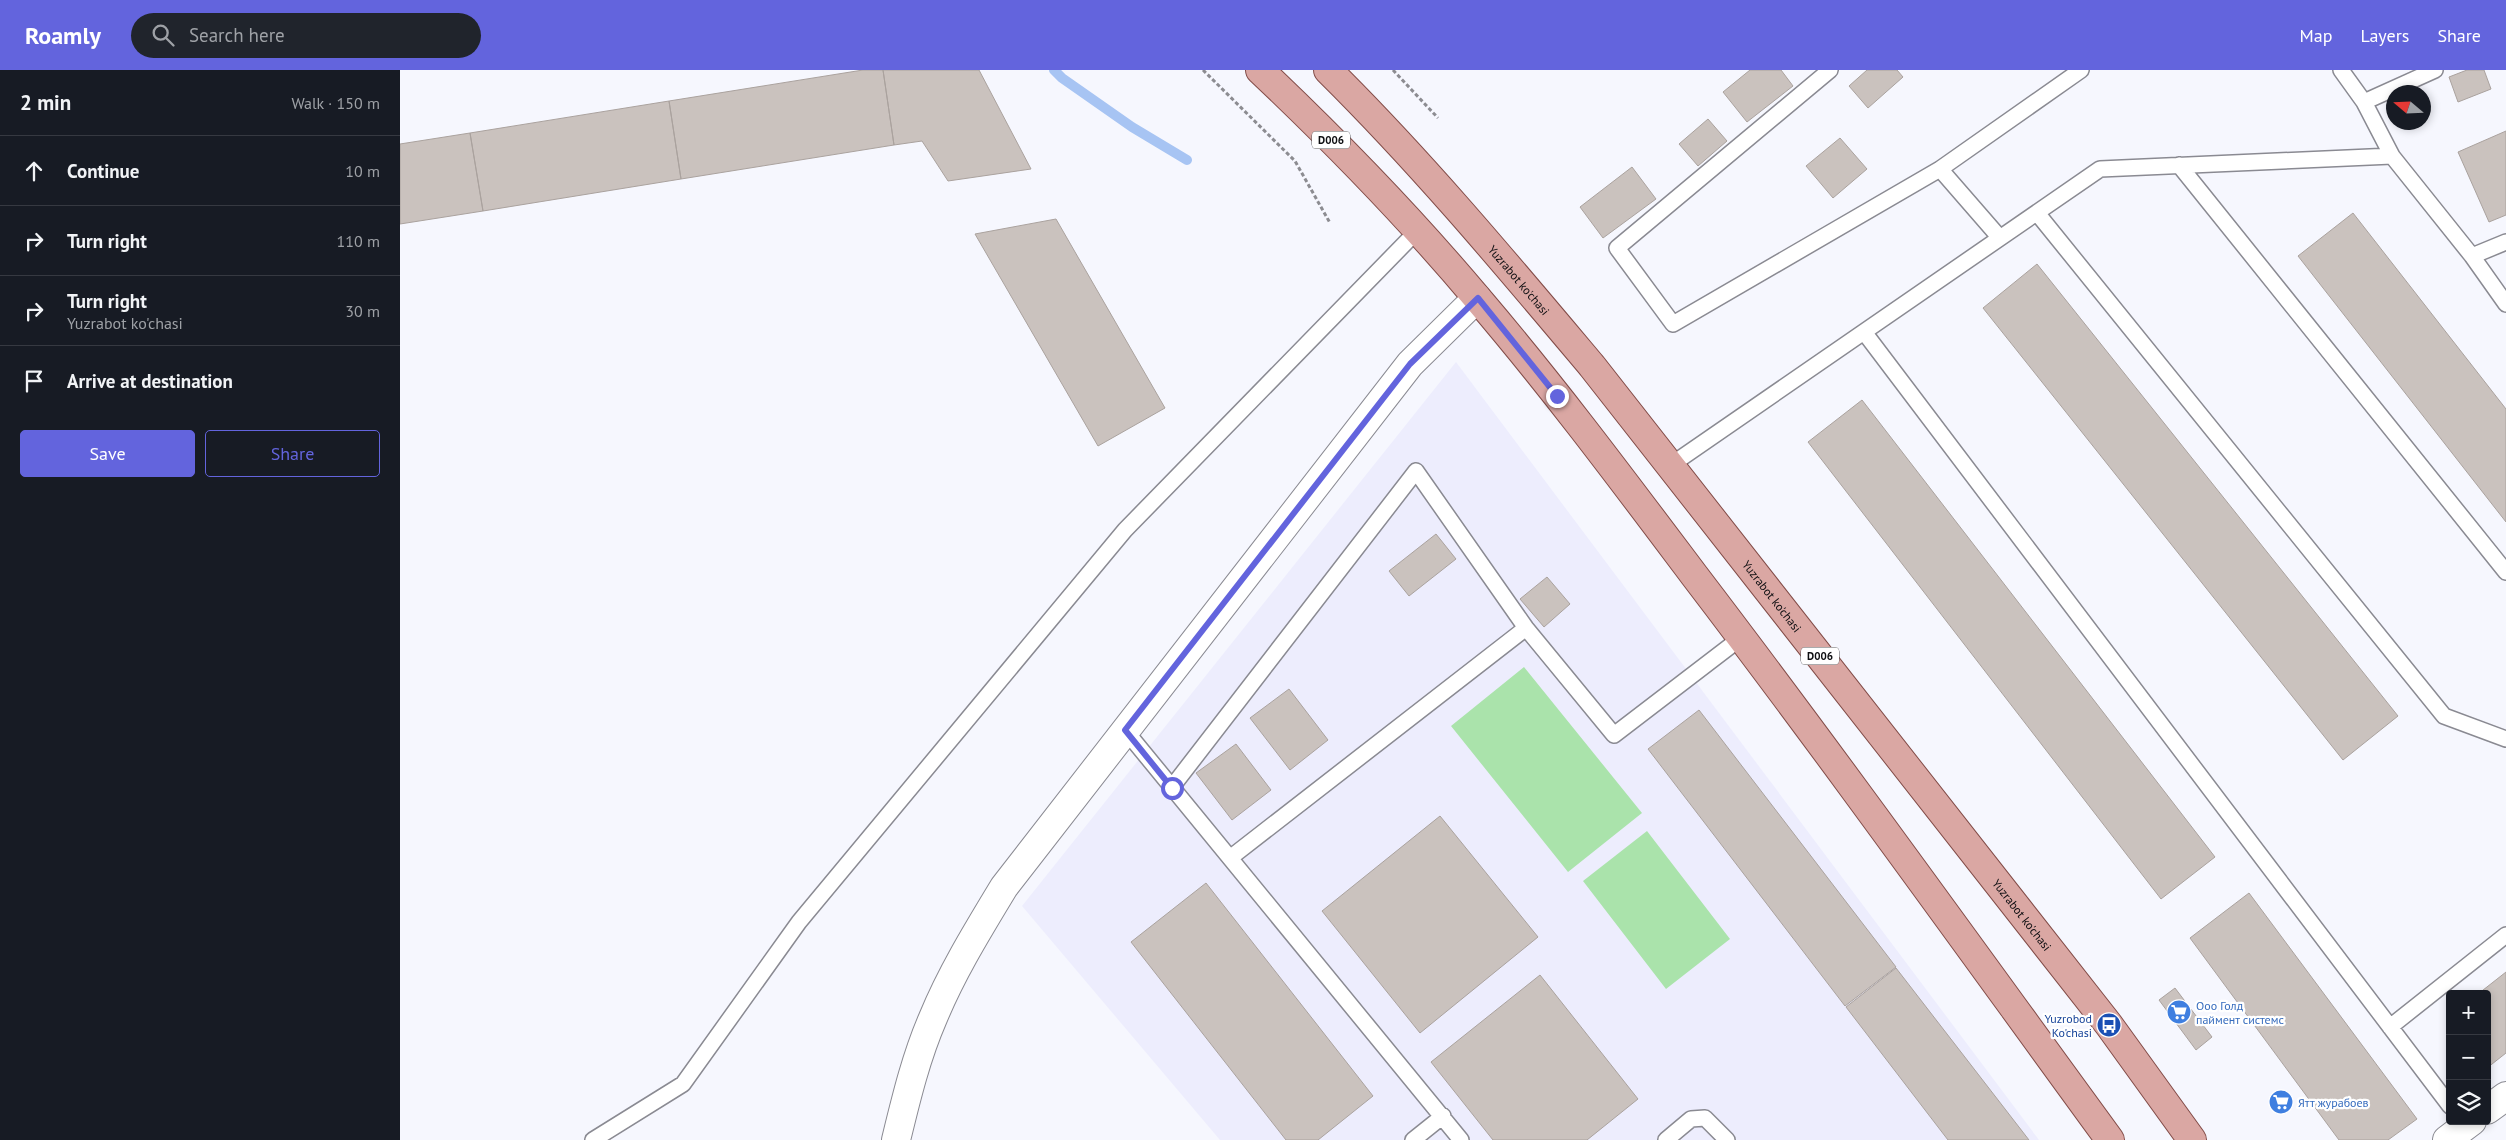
<!DOCTYPE html>
<meta charset="utf-8">
<style>
body{margin:0;font-family:"PT Sans",sans-serif;background:#20242c;color:#f1f3f6}
.controls{position:absolute;right:15px;bottom:15px;display:grid;overflow:hidden;border-radius:5px;box-shadow:0 2px 8px #0003}
.controls button{width:45px;height:45px;display:grid;place-items:center;padding:0;border:0;border-bottom:1px solid #363941;background:#171b24;color:#f1f3f6;font:25px sans-serif}
.compass{position:absolute;left:1986px;top:15px;width:45px;height:45px;border-radius:50%;background:#171b24;box-shadow:0 2px 8px #0003;rotate:289deg}
.stop{position:absolute;width:15px;height:15px;margin:-11px;border:4px solid #6364dd;border-radius:50%;background:#fff}
.stop.end{background:#6364dd;border-color:#fff;box-shadow:0 1px 5px #0008}
.list{margin:0;padding:0;list-style:none}
h2{display:flex;justify-content:space-between;align-items:center;height:65px;margin:0;padding:0 20px;font-size:21px}
h2 small{font-size:16px;font-weight:400;color:#9ea1a6}
.list li{display:grid;grid-template-columns:32px 1fr auto;gap:15px;align-items:center;box-sizing:border-box;height:70px;padding:0 20px;border-top:1px solid #363941}
.list b{display:block;font-size:19px;white-space:nowrap}
.list p{margin:0;font-size:16px;white-space:nowrap;color:#9ea1a6}
.list em{font-size:16px;font-style:normal;color:#9ea1a6}
.actions{display:flex;gap:10px;padding:15px 20px}
.actions a{flex:1;padding:11px 0;border:1px solid #6364dd;border-radius:5px;text-align:center;font-size:18px;color:#6364dd}
.actions .main{background:#6364dd;color:#fff}
.icon{flex:none;width:28px;height:28px;fill:none;stroke:currentColor;stroke-width:2;stroke-linecap:round;stroke-linejoin:round}
.map{position:relative;flex:none;width:2106px;height:1070px;overflow:hidden}
header{display:flex;align-items:center;gap:30px;box-sizing:border-box;height:70px;padding:0 25px;background:#6364dd;color:#fff}
header strong{font-size:24px}
nav{display:flex;gap:28px;margin-inline-start:auto;font-size:18px}
.search{width:350px;height:45px;background:#20242c;display:flex;align-items:center;gap:12px;box-sizing:border-box;padding:0 18px;border-radius:28px;color:#9ea1a6;font-size:19px}
main{display:flex}
aside{flex:1;background:#171b24}
.map>svg:first-child{display:block}
.built{fill:#ededfd}
.green{fill:#aae3ab}
.lines{fill:none;stroke-linecap:round;stroke-linejoin:round}
.stream{stroke:#a7c4f3;stroke-width:10}
.building{fill:#cac2be;stroke:#aaa29e}
.lane-casing{stroke:#8a8a92;stroke-width:18}
.street-casing{stroke:#8a8a92;stroke-width:30}
.primary-casing{stroke:#824c48;stroke-width:30}
.path{stroke:#8c8c91;stroke-width:3;stroke-dasharray:4 2.5;stroke-linecap:butt}
.lane{stroke:#fff;stroke-width:15}
.street{stroke:#fff;stroke-width:28}
.primary{stroke:#daa7a3;stroke-width:28}
.route{stroke:#6364dd;stroke-width:6}
.labels{text-anchor:middle;dominant-baseline:central;stroke-width:4.5;stroke-linejoin:round;paint-order:stroke}
.shield{fill:#fff;stroke:#565658;stroke-width:1}
.shield-label{font-size:11px;font-weight:bold;fill:#0e0e11}
.street-label{font-size:12px;fill:#0e0e11;stroke:#fff}
.shop-label{font-size:12px;fill:#366cbe;stroke:#fff;text-anchor:start}
.transit-label{font-size:12px;fill:#164399;stroke:#fff;text-anchor:end}
</style>
<header>
<strong>Roamly</strong>
<div class="search"><svg class="icon" aria-label="search" viewBox="0 0 24 24"><circle cx="10" cy="10" r="6"/><path d="M15 15l6 6"/></svg>Search here</div>
<nav><a>Map</a><a>Layers</a><a>Share</a></nav>
</header>
<main>
<aside>
<h2>2 min<small>Walk · 150 m</small></h2>
<ul class="list">
<li><svg class="icon" aria-label="ahead" viewBox="0 0 24 24"><path d="M12 20V5M6 11l6-6 6 6"/></svg><div><b>Continue</b></div><em>10 m</em></li>
<li><svg class="icon" aria-label="right" viewBox="0 0 24 24"><path d="M7 20v-9h11M14 6l5 5-5 5"/></svg><div><b>Turn right</b></div><em>110 m</em></li>
<li><svg class="icon" aria-label="right" viewBox="0 0 24 24"><path d="M7 20v-9h11M14 6l5 5-5 5"/></svg><div><b>Turn right</b><p>Yuzrabot ko'chasi</p></div><em>30 m</em></li>
<li><svg class="icon" aria-label="arrive" viewBox="0 0 24 24"><path d="M6 21V4h12l-3 4 3 4H6"/></svg><div><b>Arrive at destination</b></div></li>
</ul>
<div class="actions"><a class="main">Save</a><a>Share</a></div>
</aside>
<div class="map">
<svg width="2106" height="1070" viewBox="0 0 2106 1070">
<rect width="100%" height="100%" fill="#f6f7fe"/>
<path class="built" d="M 1056,292 L 1639,1070 L 820,1070 L 622,836 Z"/>
<path class="green" d="M 1124,597 L 1242,743 L 1168,802 L 1051,656 Z
M 1247,761 L 1330,869 L 1266,919 L 1183,811 Z"/>
<g class="lines">
<path class="stream" d="M 654,0 L 662,8 L 732,57 L 787,90"/>
</g>
<path class="building" d="M 463,0 L 483,0 L 494,75 L 281,109 L 269,31 Z
M 483,0 L 579,0 L 631,99 L 548,111 L 522,71 L 494,75 Z
M 1350,0 L 1381,0 L 1393,16 L 1347,52 L 1323,22 Z
M 1467,0 L 1497,0 L 1503,7 L 1468,38 L 1449,16 Z
M 2067,0 L 2084,0 L 2091,19 L 2058,32 L 2049,7 Z
M 269,31 L 281,109 L 83,141 L 70,63 Z
M 1308,49 L 1327,71 L 1298,96 L 1279,74 Z
M 2106,61 L 2106,145 L 2089,152 L 2058,82 Z
M 70,63 L 83,141 L 0,154 L 0,74 Z
M 1440,68 L 1467,99 L 1433,128 L 1406,96 Z
M 1232,97 L 1256,129 L 1203,168 L 1180,137 Z
M 1953,143 L 2106,339 L 2106,452 L 1898,186 Z
M 656,149 L 765,338 L 698,376 L 575,164 Z
M 1637,194 L 1998,646 L 1943,690 L 1583,238 Z
M 1462,330 L 1815,787 L 1761,829 L 1408,372 Z
M 1036,464 L 1056,489 L 1009,526 L 989,501 Z
M 1147,507 L 1170,534 L 1144,557 L 1120,529 Z
M 889,619 L 928,670 L 890,700 L 850,648 Z
M 1299,640 L 1496,897 L 1445,936 L 1248,679 Z
M 836,674 L 871,720 L 832,750 L 796,703 Z
M 1040,746 L 1138,867 L 1020,963 L 922,841 Z
M 806,813 L 973,1026 L 918,1070 L 886,1070 L 731,872 Z
M 1849,823 L 2017,1049 L 1988,1070 L 1939,1070 L 1790,868 Z
M 1496,898 L 1629,1070 L 1548,1070 L 1446,937 Z
M 2106,902 L 2106,983 L 2087,998 L 2087,924 L 2078,924 Z
M 1140,905 L 1238,1029 L 1187,1070 L 1093,1070 L 1031,992 Z
M 1775,918 L 1812,967 L 1796,980 L 1759,930 Z"/>
<g class="lines">
<defs>
<path id="lane" d="M 1430,0 L 1217,178 L 1273,254 L 1540,99 L 1681,0
M 1941,0 L 1964,32 L 1992,86
M 1964,32 L 2035,0
M 1779,95 L 2106,502
M 1540,99 L 1600,168
M 1637,143 L 2044,646 L 2106,669
M 2072,186 L 2106,172
M 1464,262 L 2050,1036
M 1271,395 L 1700,99 L 1992,86 L 2072,186 L 2106,234
M 725,660 L 1061,1070
M 772,717 L 1016,401 L 1126,558 L 1214,665 L 1342,567
M 830,788 L 1126,558
M 1990,957 L 2106,865
M 193,1070 L 283,1014 L 399,852 L 725,460 L 1017,161
M 1013,1070 L 1043,1046
M 1266,1070 L 1291,1049 L 1305,1048 L 1327,1070"/>
<path id="street" d="M 2087,1040 L 2106,1026
M 496,1070 C 506,1029 516,987 533,948 C 552,902 578,860 604,817 L 1010,294 L 1077,228
M 2047,1070 L 2072,1051"/>
<g id="primary">
<path d="M 860,0 C 936,72 1010,148 1078,229 C 1154,318 1224,412 1294,505 C 1436,691 1572,881 1710,1070"/>
<path id="s1" d="M 928,0 C 1022,93 1107,195 1192,296 L 1709,955 L 1792,1070"/>
</g>
</defs>
<use href="#lane" class="lane-casing"/>
<use href="#street" class="street-casing"/>
<use href="#primary" class="primary-casing"/>
<path class="path" d="M 803,0 L 895,91 L 930,153
M 993,0 L 1038,48"/>
<use href="#lane" class="lane"/>
<use href="#street" class="street"/>
<use href="#primary" class="primary"/>
</g>
<g class="lines">
<path class="route" d="M 772,718 L 725,660 L 1010,294 L 1078,228 L 1157,326"/>
</g>
<defs>
<symbol id="supermarket-disc" viewBox="-11 -11 22 22"><circle r="9.5" fill="#3f7fe0" stroke="#fff"/><path d="M-6-5.5h2.5l.6 2H6L4.5 2H-2.5L-4.4-4H-6ZM-1.5 3.2a1.3 1.3 0 1 0 .1 0ZM3 3.2a1.3 1.3 0 1 0 .1 0Z" fill="#fff"/></symbol>
<symbol id="bus-disc" viewBox="-11 -11 22 22"><circle r="9.5" fill="#1a4fb4" stroke="#fff"/><path d="M-5-6H5V4H4V6H2V4H-2V6H-4V4H-5ZM-3.5-4V0h7V-4ZM-3.5 1.2v1.5H-2V1.2ZM2 1.2v1.5H3.5V1.2Z" fill="#fff"/></symbol>
</defs>
<g fill-rule="evenodd">
<use href="#supermarket-disc" x="1765" y="928" width="28" height="28"/>
<use href="#bus-disc" x="1695" y="941" width="28" height="28"/>
<use href="#supermarket-disc" x="1867" y="1018" width="28" height="28"/>
</g>
<g class="labels">
<g class="shield">
<rect x="912" y="61.5" width="38" height="17" rx="4"/>
<rect x="1401" y="577.5" width="38" height="17" rx="4"/>
</g>
<g class="shield-label">
<text x="931" y="70">D006</text>
<text x="1420" y="586">D006</text>
</g>
<g class="street-label">
<text stroke="none"><textPath href="#s1" startOffset="284">Yuzrabot ko'chasi</textPath></text>
<text stroke="none"><textPath href="#s1" startOffset="689">Yuzrabot ko'chasi</textPath></text>
<text stroke="none"><textPath href="#s1" startOffset="1094">Yuzrabot ko'chasi</textPath></text>
</g>
<g class="shop-label">
<text x="1796" y="935">Ооо Голд<tspan x="1796" dy="14">паймент системс</tspan></text>
<text x="1898" y="1032">Ятт журабоев</text>
</g>
<g class="transit-label">
<text x="1692" y="948">Yuzrobod<tspan x="1692" dy="14">Ko'chasi</tspan></text>
</g>
</g>
</svg>
<div class="controls">
<button>+</button>
<button>−</button>
<button><svg class="icon" aria-label="layers" viewBox="0 0 24 24"><path d="M12 4l9 5-9 5-9-5zM3 14l9 5 9-5"/></svg></button>
</div>
<svg class="compass" viewBox="-18 -18 36 36"><path d="M0-13l5 13h-10z" fill="#e53935"/><path d="M0 13l5-13h-10z" fill="#9ea1a6"/></svg>
<div class="stop" style="left:772px;top:718px"></div>
<div class="stop end" style="left:1157px;top:326px"></div>
</div>
</main>
